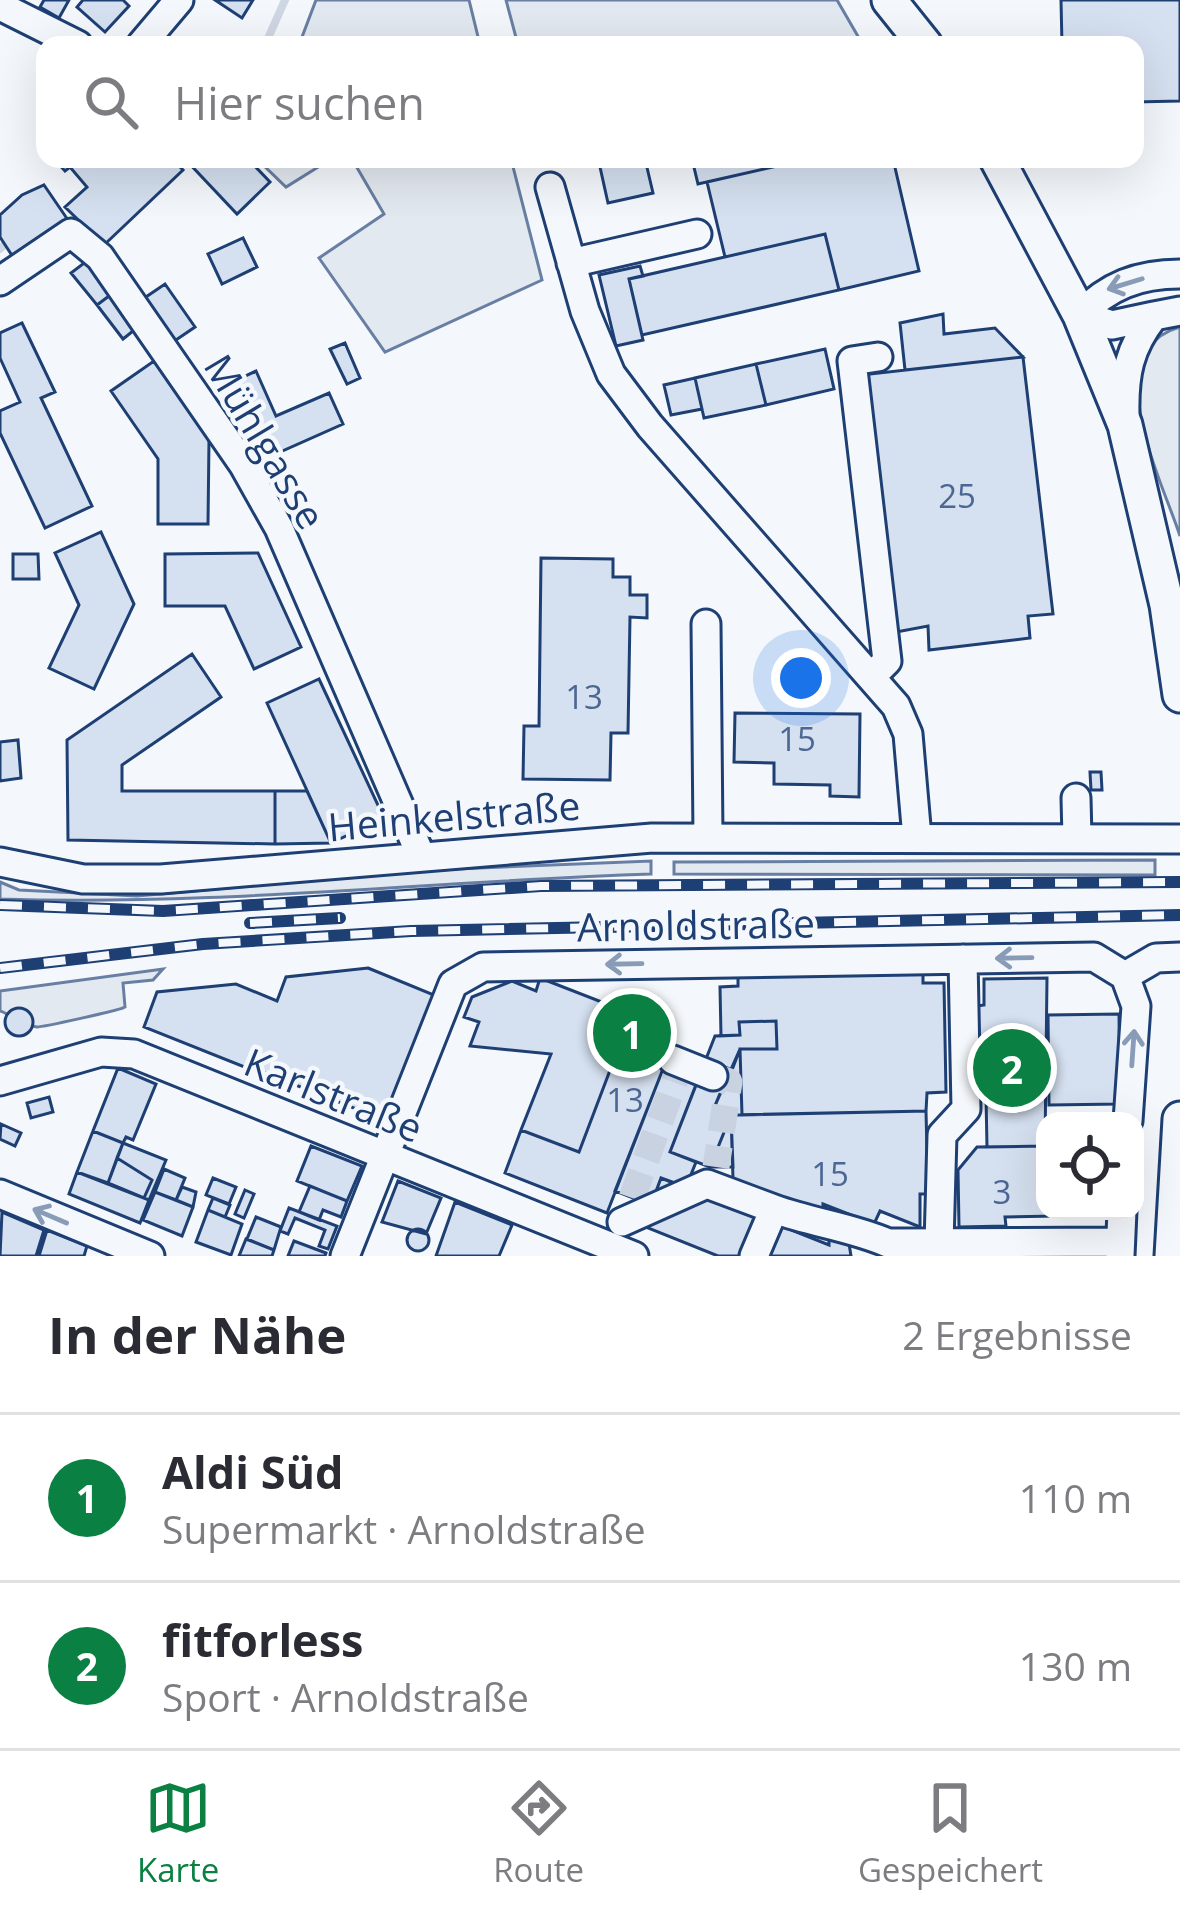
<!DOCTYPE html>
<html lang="de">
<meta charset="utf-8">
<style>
body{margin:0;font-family:"Open Sans",sans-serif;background:#f7f7f7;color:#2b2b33}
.controls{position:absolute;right:36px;bottom:36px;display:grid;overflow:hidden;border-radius:24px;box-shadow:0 12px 48px #0002}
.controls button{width:108px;height:108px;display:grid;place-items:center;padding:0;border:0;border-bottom:3px solid #e1e1e2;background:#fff;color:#2b2b33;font:60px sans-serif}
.you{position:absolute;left:801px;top:678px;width:42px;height:42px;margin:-30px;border:9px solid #fff;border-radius:50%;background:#1a73e8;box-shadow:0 0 0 18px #1a73e833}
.badge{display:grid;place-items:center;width:78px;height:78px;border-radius:50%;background:#0b8043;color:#fff;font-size:39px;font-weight:700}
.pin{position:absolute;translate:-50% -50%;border:6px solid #fff;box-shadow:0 3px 12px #0006}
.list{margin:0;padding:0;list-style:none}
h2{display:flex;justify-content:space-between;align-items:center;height:156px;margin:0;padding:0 48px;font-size:51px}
h2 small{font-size:39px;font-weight:400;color:#7c7c81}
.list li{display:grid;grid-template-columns:78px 1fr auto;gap:36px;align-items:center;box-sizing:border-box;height:168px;padding:0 48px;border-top:3px solid #e1e1e2}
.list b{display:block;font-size:45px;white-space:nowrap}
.list p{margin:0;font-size:39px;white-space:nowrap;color:#7c7c81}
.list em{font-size:39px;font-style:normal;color:#7c7c81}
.icon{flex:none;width:66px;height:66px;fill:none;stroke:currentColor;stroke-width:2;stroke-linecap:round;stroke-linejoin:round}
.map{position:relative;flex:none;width:1180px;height:1256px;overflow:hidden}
.search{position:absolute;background:#fff;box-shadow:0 12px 48px #0002;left:36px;right:36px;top:36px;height:132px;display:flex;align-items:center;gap:30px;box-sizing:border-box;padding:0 42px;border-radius:24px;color:#7c7c81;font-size:45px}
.sheet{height:492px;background:#fff}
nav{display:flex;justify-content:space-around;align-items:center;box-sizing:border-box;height:168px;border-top:3px solid #e1e1e2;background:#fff;font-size:33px;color:#7c7c81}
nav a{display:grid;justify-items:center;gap:6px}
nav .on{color:#0b8043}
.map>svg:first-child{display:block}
.green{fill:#e3e9f0;stroke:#687fa3;stroke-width:3}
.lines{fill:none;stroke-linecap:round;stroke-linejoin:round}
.stream{stroke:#cfd7e4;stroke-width:8}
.building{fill:#d5e0f0;stroke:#1d3f73;stroke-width:3}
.minor-tunnel{stroke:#c9d2e0;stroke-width:27;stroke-dasharray:27 14;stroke-linecap:butt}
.minor-casing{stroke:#1d3f73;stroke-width:33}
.major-casing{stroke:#1d3f73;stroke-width:39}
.minor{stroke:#f4f7fb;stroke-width:27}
.major{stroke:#f4f7fb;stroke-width:33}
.rail-casing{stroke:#1d3f73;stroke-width:12}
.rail{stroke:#f4f7fb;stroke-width:8;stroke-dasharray:22;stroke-linecap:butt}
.oneway{stroke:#889bb7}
.labels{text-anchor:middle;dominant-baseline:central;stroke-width:9;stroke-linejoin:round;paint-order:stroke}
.number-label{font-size:33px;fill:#4b6792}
.street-label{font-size:39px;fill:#1d3f73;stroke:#f4f7fb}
</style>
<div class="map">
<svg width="1180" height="1256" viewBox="0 0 1180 1256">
<rect width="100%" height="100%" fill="#f4f7fb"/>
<path class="green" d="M 316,0 L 469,0 L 480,45 L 299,45 Z
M 506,0 L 837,0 L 863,45 L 518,45 Z
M 257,159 L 331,159 L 286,187 Z
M 352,159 L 511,159 L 542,280 L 385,352 L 319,258 L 384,214 Z
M 1180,327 L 1180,536 C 1162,480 1095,351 1180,327 Z
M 1155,860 L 1155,875 L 674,874 L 674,862 Z
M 651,861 L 651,874 C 434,881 217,906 0,899 L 0,882 L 19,890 L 137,896 L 430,870 Z
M 163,969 L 153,980 L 123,983 L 125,1007 C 121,1010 43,1027 37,1027 C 26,1026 11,1015 0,1011 L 0,991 Z"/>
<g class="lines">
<path class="stream" d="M 265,45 L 285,0
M 0,249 L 5,244"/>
</g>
<path class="building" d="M 44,0 L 69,0 L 59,18 L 40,7 Z
M 83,0 L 123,0 L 129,6 L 105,32 L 77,7 Z
M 215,0 L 253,0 L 242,18 Z
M 1061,0 L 1180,0 L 1180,101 L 1135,102 L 1135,45 L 1062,45 Z
M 54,159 L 172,159 L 183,170 L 104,245 L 65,207 L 87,187 L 70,167 L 65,171 Z
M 185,159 L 248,159 L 270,182 L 237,214 Z
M 645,159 L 653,193 L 608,203 L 600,167 Z
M 692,159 L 808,159 L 698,184 Z
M 808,159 L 893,159 L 919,271 L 839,290 L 825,234 L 725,257 L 707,182 Z
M 44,185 L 68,220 L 13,257 L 0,237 L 0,215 L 22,195 Z
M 825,234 L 839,290 L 642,335 L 629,279 Z
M 243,238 L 257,267 L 222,284 L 208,254 Z
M 92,257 L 117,290 L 97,305 L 71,273 Z
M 640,266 L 643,276 L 629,279 L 643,340 L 616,346 L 599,275 Z
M 165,284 L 195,327 L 173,342 L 143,299 Z
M 117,290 L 143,323 L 123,339 L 97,305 Z
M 943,314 L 944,334 L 995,328 L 1023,357 L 905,370 L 900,323 Z
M 22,323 L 55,392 L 41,398 L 92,506 L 45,528 L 0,433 L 0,411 L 20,402 L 0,358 L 0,333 Z
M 345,343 L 360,378 L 347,384 L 330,349 Z
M 825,349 L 834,389 L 766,405 L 756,364 Z
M 1023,357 L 1053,614 L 1028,616 L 1030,638 L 929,650 L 928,626 L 891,633 L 861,375 Z
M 154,361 L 209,440 L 208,524 L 158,524 L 158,459 L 111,391 Z
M 756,364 L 766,405 L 704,418 L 695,378 Z
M 256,371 L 276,416 L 329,393 L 343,424 L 271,456 L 237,380 Z
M 695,378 L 702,409 L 671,415 L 664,385 Z
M 101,532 L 134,604 L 94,689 L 49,668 L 79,605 L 55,553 Z
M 258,553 L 301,647 L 254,669 L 225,606 L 165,606 L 165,554 Z
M 13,554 L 38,554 L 39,579 L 13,579 Z
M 541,558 L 613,559 L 613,577 L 630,577 L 630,595 L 647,595 L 647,618 L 630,617 L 628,733 L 611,733 L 610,780 L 523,779 L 524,726 L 539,726 Z
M 192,654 L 221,697 L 122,765 L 122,791 L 275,791 L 275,844 L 68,840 L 67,740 Z
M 319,679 L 384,818 L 331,843 L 267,703 Z
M 735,713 L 860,714 L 859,797 L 830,796 L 830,785 L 774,784 L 774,763 L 734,762 Z
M 18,740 L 21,778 L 0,781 L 0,742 Z
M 1090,772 L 1101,772 L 1102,790 L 1091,790 Z
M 275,791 L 307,791 L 331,843 L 275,844 Z
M 923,965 L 923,983 L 944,983 L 946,1092 L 927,1093 L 926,1111 L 742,1115 L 740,1049 L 777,1049 L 776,1021 L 739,1022 L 740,1035 L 721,1036 L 720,987 L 738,986 L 738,969 Z
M 368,968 L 434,995 L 384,1120 L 260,1071 L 263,1064 L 255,1061 L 252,1070 L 144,1027 L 157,992 L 236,984 L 277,1001 L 286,977 Z
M 540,978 L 653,1022 L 654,1058 L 620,1044 L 579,1152 L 521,1130 L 551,1054 L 470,1046 L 479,1022 L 464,1017 L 472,997 L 512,981 L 536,991 Z
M 1047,978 L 1045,1146 L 987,1147 L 985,1043 L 978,1043 L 977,1006 L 984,1005 L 984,979 Z
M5 1022a14 14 0 1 1 28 0a14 14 0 1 1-28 0Z
M 1119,1014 L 1120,1104 L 1049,1105 L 1048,1015 Z
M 776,1021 L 777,1049 L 740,1049 L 732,1070 L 706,1059 L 715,1036 L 740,1035 L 739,1022 Z
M 620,1044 L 666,1061 L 607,1213 L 505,1173 L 521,1130 L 579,1152 Z
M 740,1049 L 742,1115 L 731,1115 L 714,1108 Z
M 118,1068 L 156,1084 L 133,1140 L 126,1137 L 123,1143 L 93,1131 Z
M 663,1069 L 697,1082 L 670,1152 L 696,1162 L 686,1187 L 661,1178 L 651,1205 L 615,1191 Z
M 700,1075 L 724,1084 L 714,1108 L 731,1115 L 710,1167 L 670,1152 Z
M 49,1097 L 53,1112 L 31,1118 L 27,1103 Z
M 926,1111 L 928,1194 L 920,1194 L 920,1227 L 880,1211 L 874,1224 L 823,1204 L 823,1215 L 733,1179 L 731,1115 Z
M 731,1115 L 733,1167 L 710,1167 Z
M 1,1124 L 21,1133 L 15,1146 L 0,1139 Z
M 93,1131 L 123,1143 L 108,1183 L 77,1172 Z
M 123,1143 L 166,1160 L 149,1200 L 144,1198 L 152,1180 L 117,1158 Z
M 311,1146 L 362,1166 L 347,1201 L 297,1181 Z
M 1045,1146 L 1045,1211 L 1055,1211 L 1055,1216 L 1005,1217 L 1006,1226 L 959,1227 L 958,1170 L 977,1147 Z
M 117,1158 L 152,1180 L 144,1198 L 108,1183 Z
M 164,1169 L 185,1178 L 176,1200 L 155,1192 Z
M 77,1172 L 149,1200 L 140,1223 L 69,1194 Z
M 213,1178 L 236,1187 L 229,1204 L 206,1195 Z
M 661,1178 L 829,1245 L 829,1231 L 847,1231 L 851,1256 L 718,1256 L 643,1226 Z
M 398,1181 L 441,1198 L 426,1234 L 382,1222 Z
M 310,1186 L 347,1201 L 341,1217 L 323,1210 L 319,1220 L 299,1212 Z
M 182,1187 L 196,1192 L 193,1207 L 176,1200 Z
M 245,1190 L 254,1194 L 244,1218 L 235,1214 Z
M 155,1192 L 193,1207 L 182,1236 L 143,1220 Z
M 213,1198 L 230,1205 L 225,1217 L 208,1210 Z
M 455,1202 L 512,1225 L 499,1256 L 436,1256 Z
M 289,1208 L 337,1226 L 328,1249 L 319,1246 L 325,1230 L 295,1218 L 288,1234 L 280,1231 Z
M 208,1210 L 242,1224 L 231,1255 L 196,1242 Z
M 2,1212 L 44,1230 L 36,1256 L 0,1256 Z
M 256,1217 L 281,1227 L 274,1250 L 247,1239 Z
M407 1240a11 11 0 1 1 22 0a11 11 0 1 1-22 0Z
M 47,1230 L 87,1246 L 84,1256 L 39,1256 Z
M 246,1239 L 274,1250 L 272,1256 L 239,1256 Z
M 294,1241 L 326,1253 L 325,1256 L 288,1256 Z"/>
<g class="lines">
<path class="minor-tunnel" d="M 713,1076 L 729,1082 L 716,1167
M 632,1198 L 677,1074"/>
<defs>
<path id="minor" d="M 0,6 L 78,45
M 141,45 L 179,0
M 550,187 L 585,311 L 611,374 L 650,426 L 896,706 L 908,734 L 917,838
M 571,263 L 697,234
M 0,281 L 71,233 L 100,257 L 243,464 L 279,528 L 421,856
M 1154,316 L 1112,325 L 1080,315 C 1108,286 1138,274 1180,274
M 1125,415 C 1124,374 1129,348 1154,316 L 1180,311
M 706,624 L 708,837
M 872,676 L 887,661 L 852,361 L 878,357
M 1076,798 L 1077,838
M 0,862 L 83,879 L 161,879 L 652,838 L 1180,839
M 1125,976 L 1156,958 L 1180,957
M 673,1060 L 713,1076
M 0,1081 L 101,1052 L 134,1054 L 634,1256
M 0,1194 L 150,1256
M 622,1222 L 707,1184 L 774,1209
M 939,1244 L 942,1135 L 966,1109 L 963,959
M 345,1256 L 453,984 L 483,967 L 1094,957 L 1125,976 L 1136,1006 L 1128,1121
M 754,1256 L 774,1209 C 813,1223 851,1227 888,1243 L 1120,1242
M 1120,1256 L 1122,1211"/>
<path id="major" d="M 889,0 L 925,45
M 997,159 L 1080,315 L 1125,425 L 1167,605 L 1180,695
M 1172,1256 L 1180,1119"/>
</defs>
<use href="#minor" class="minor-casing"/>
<use href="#major" class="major-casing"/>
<use href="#minor" class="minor"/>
<use href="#major" class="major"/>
<defs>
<path id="rail" d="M 0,905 L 163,911 L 541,886 L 1180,882
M 250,923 L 340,918
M 0,968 L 203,944 L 411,931 L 1180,915"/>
</defs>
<use href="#rail" class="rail-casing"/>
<use href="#rail" class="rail"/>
</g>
<defs><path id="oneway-shaft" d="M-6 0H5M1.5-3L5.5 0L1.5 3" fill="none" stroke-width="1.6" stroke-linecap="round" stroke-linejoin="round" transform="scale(3)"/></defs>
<g class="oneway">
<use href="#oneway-shaft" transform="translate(1125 284) rotate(163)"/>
<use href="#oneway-shaft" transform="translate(1014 958) rotate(179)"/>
<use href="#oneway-shaft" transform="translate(624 964) rotate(179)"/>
<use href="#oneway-shaft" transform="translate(1133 1048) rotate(-86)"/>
<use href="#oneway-shaft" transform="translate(50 1216) rotate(-157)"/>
</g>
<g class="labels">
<g class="number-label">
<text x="957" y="495">25</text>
<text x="584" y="696">13</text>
<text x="797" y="738">15</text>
<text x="625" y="1099">13</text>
<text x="830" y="1173">15</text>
<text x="1002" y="1191">3</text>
</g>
<g class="street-label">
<text transform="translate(266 441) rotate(59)">Mühlgasse</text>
<text transform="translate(454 815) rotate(-5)">Heinkelstraße</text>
<text transform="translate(696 924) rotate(-1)">Arnoldstraße</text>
<text transform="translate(334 1094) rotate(22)">Karlstraße</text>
</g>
</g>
</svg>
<div class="controls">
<button><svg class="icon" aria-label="locate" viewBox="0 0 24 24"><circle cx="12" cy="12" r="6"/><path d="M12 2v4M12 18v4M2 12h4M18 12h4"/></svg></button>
</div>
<div class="you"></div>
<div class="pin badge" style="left:632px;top:1033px">1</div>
<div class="pin badge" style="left:1012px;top:1068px">2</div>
<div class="search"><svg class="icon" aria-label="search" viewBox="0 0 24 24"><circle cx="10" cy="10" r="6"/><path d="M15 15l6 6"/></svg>Hier suchen</div>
</div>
<section class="sheet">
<h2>In der Nähe<small>2 Ergebnisse</small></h2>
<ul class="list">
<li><span class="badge">1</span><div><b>Aldi Süd</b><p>Supermarkt · Arnoldstraße</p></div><em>110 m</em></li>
<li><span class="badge">2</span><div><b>fitforless</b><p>Sport · Arnoldstraße</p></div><em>130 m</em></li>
</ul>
</section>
<nav>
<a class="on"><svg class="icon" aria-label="map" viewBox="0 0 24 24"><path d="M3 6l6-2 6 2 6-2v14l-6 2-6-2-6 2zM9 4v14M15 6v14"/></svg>Karte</a>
<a><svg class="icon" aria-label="directions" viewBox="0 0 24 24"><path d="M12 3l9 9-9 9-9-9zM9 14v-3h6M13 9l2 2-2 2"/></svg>Route</a>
<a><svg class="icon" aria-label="saved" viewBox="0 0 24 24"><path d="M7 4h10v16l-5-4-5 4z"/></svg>Gespeichert</a>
</nav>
